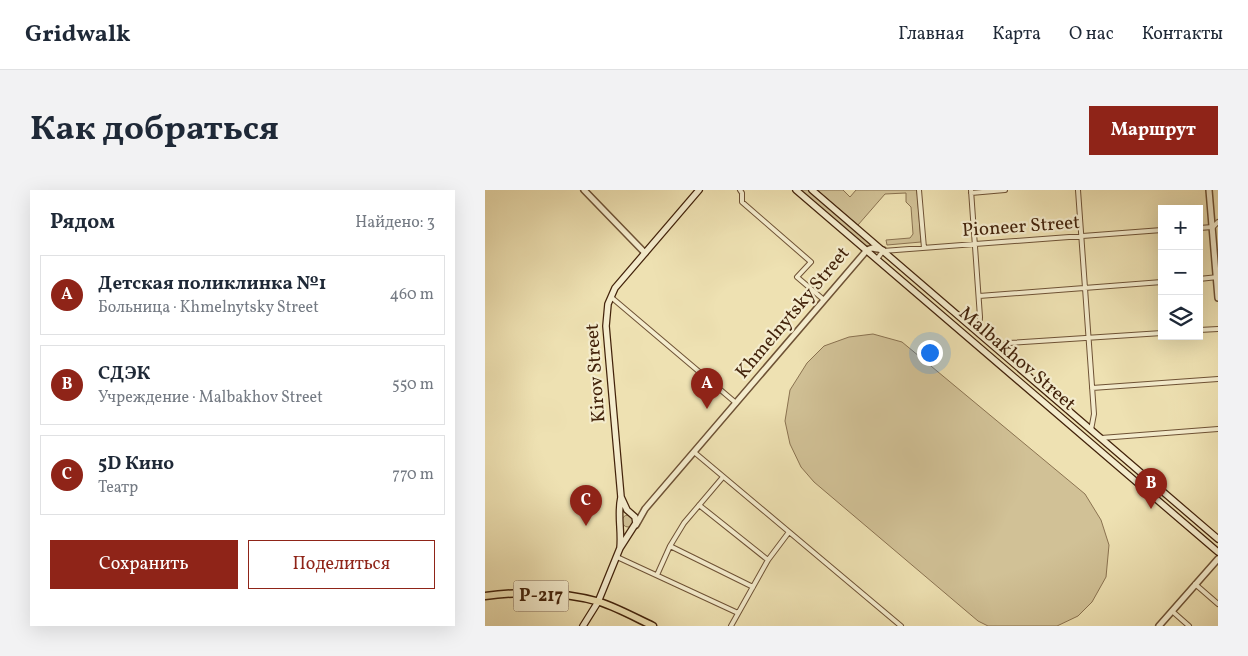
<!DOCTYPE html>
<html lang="ru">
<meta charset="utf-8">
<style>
body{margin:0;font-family:Vollkorn,serif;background:#f2f2f3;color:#1f2937}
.controls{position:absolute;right:15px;top:15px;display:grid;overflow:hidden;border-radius:0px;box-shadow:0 5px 20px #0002}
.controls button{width:45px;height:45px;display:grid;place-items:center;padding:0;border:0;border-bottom:1px solid #e0e1e3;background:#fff;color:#1f2937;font:25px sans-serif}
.you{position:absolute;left:444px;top:162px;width:18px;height:18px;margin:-12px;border:4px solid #fff;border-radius:50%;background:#1a73e8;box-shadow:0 0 0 8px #1a73e833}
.badge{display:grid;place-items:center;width:32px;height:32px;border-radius:50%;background:#8f2418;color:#fff;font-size:16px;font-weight:700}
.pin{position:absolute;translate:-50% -41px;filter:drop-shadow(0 1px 2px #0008)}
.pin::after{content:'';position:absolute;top:26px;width:18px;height:15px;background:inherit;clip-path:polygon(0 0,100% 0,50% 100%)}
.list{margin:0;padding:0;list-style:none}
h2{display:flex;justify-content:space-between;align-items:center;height:65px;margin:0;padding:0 20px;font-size:21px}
h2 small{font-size:16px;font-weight:400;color:#747a83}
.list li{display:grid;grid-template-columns:32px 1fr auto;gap:15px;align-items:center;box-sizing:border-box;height:80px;margin:0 10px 10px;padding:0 10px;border:1px solid #e0e1e3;border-radius:0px}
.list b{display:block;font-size:19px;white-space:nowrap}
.list p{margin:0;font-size:16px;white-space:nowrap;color:#747a83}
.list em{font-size:16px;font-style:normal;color:#747a83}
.actions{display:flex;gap:10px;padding:15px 20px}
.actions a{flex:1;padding:11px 0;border:1px solid #8f2418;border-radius:0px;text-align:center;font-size:18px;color:#8f2418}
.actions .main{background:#8f2418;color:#fff}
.icon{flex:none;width:28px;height:28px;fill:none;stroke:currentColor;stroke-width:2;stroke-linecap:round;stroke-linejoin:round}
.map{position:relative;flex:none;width:733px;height:436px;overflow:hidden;border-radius:0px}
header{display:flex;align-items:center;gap:30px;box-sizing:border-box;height:70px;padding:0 25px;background:#fff;border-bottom:1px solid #e0e1e3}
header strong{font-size:24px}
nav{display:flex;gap:28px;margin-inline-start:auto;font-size:18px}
.intro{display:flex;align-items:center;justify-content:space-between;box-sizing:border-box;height:120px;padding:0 30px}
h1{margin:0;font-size:35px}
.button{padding:12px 22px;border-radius:0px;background:#8f2418;color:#fff;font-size:18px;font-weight:700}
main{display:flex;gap:30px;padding:0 30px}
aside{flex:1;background:#fff;border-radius:0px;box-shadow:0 5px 20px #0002}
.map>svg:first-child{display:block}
.green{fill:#d1c196;stroke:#8a7250}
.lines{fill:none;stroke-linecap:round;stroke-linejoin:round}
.minor-casing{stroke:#6e5235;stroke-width:6}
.tertiary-casing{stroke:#6e5235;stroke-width:8}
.secondary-casing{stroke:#43230b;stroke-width:8}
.primary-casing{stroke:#43230b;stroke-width:9}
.minor{stroke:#f4eccd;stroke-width:4}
.tertiary{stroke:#f4eccd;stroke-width:5}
.secondary{stroke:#f4eccd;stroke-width:5.5}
.primary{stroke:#eee1b2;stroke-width:6}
.labels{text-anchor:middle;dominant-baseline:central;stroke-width:4.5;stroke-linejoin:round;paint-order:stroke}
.shield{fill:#f4eccd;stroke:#785f45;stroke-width:1}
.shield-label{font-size:18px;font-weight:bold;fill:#43230b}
.street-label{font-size:19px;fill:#43230b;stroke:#f4eccd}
</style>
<header>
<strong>Gridwalk</strong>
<nav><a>Главная</a><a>Карта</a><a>О нас</a><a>Контакты</a></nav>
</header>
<div class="intro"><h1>Как добраться</h1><a class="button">Маршрут</a></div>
<main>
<aside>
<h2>Рядом<small>Найдено: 3</small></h2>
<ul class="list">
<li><span class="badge">A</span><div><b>Детская поликлинка №1</b><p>Больница · Khmelnytsky Street</p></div><em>460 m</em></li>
<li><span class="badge">B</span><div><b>СДЭК</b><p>Учреждение · Malbakhov Street</p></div><em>550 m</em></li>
<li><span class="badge">C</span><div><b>5D Кино</b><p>Театр</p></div><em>770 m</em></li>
</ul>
<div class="actions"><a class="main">Сохранить</a><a>Поделиться</a></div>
</aside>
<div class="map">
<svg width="733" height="436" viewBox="0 0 733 436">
<rect width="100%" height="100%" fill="#eee1b2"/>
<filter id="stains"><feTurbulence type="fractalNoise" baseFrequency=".004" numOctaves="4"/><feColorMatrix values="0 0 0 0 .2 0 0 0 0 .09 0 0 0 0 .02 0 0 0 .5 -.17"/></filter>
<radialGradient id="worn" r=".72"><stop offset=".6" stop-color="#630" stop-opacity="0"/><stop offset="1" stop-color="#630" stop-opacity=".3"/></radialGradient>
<path class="green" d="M 315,0 L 324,0 L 385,52 L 385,56 L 381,56 Z
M 332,0 L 358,0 L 365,7 L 371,0 L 432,0 L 436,52 L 402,55 L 401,50 L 425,48 L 428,44 L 426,17 L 421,12 L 421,3 L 400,4 L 373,35 Z
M 388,144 L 417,152 L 600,304 L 616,330 L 624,355 L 621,387 L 607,412 L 593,426 L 572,436 L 503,436 L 493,431 L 329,292 L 316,277 L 305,254 L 300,231 L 305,200 L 322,173 L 339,156 L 364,147 Z
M137 331a6 6 0 1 1 12 0a6 6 0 1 1-12 0Z"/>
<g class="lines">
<defs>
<path id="minor" d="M 255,0 L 257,3 L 257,12 L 326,72 L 312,87 L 339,110
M 434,0 L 439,58
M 486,0 L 495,127 L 494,143
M 593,0 L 609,224 L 606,240
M 486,3 L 520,0
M 714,38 L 728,37 L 733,32
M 392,69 L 398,61 L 677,40
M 714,89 L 733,87
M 494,106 L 677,92
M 126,107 L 251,213
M 714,140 L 733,139
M 511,158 L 524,153 L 677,143
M 607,198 L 733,189
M 616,248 L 733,239
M 209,262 L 416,436
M 214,315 L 283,370
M 185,356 L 268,397
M 132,367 L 253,423
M 172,385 L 185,356 L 199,333 L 238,287
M 710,394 L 733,414
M 687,421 L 704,436
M 246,436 L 283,370 L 304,342"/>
<path id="tertiary" d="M 99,0 L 160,63
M 724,0 L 733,108
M 151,335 L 160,319 L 382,60 L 387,58 L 398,60
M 674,436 L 733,369"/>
<path id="secondary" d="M 311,0 L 733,362
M 327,0 L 733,349
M 135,358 C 137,341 132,325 136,307 L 121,136 L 123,114 L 130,98 L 214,0
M 98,436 L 113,412 L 135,358 L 151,333 L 150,327 L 142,320 L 136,307"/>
<path id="primary" d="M 0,406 C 39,401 77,401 115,412 C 133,418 151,428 168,436"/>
</defs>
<use href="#minor" class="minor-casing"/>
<use href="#tertiary" class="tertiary-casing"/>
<use href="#secondary" class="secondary-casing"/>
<use href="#primary" class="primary-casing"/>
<use href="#minor" class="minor"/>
<use href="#tertiary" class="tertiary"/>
<use href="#secondary" class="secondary"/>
<use href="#primary" class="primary"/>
</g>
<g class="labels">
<rect class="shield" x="28.5" y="390.5" width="55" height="31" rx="4"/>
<g class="shield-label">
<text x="56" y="406">Р-217</text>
</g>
<g class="street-label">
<text transform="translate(536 37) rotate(-4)">Pioneer Street</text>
<text transform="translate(308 123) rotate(-50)">Khmelnytsky Street</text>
<text transform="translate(532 169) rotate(41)">Malbakhov Street</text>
<text transform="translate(111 183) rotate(-94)">Kirov Street</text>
</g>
</g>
<rect width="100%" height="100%" filter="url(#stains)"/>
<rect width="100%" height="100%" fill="url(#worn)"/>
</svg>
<div class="controls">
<button>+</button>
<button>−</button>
<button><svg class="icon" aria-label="layers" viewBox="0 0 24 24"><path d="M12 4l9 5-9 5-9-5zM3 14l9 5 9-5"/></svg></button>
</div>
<div class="you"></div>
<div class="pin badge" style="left:222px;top:219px">A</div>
<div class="pin badge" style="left:666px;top:319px">B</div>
<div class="pin badge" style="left:101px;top:336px">C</div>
</div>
</main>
